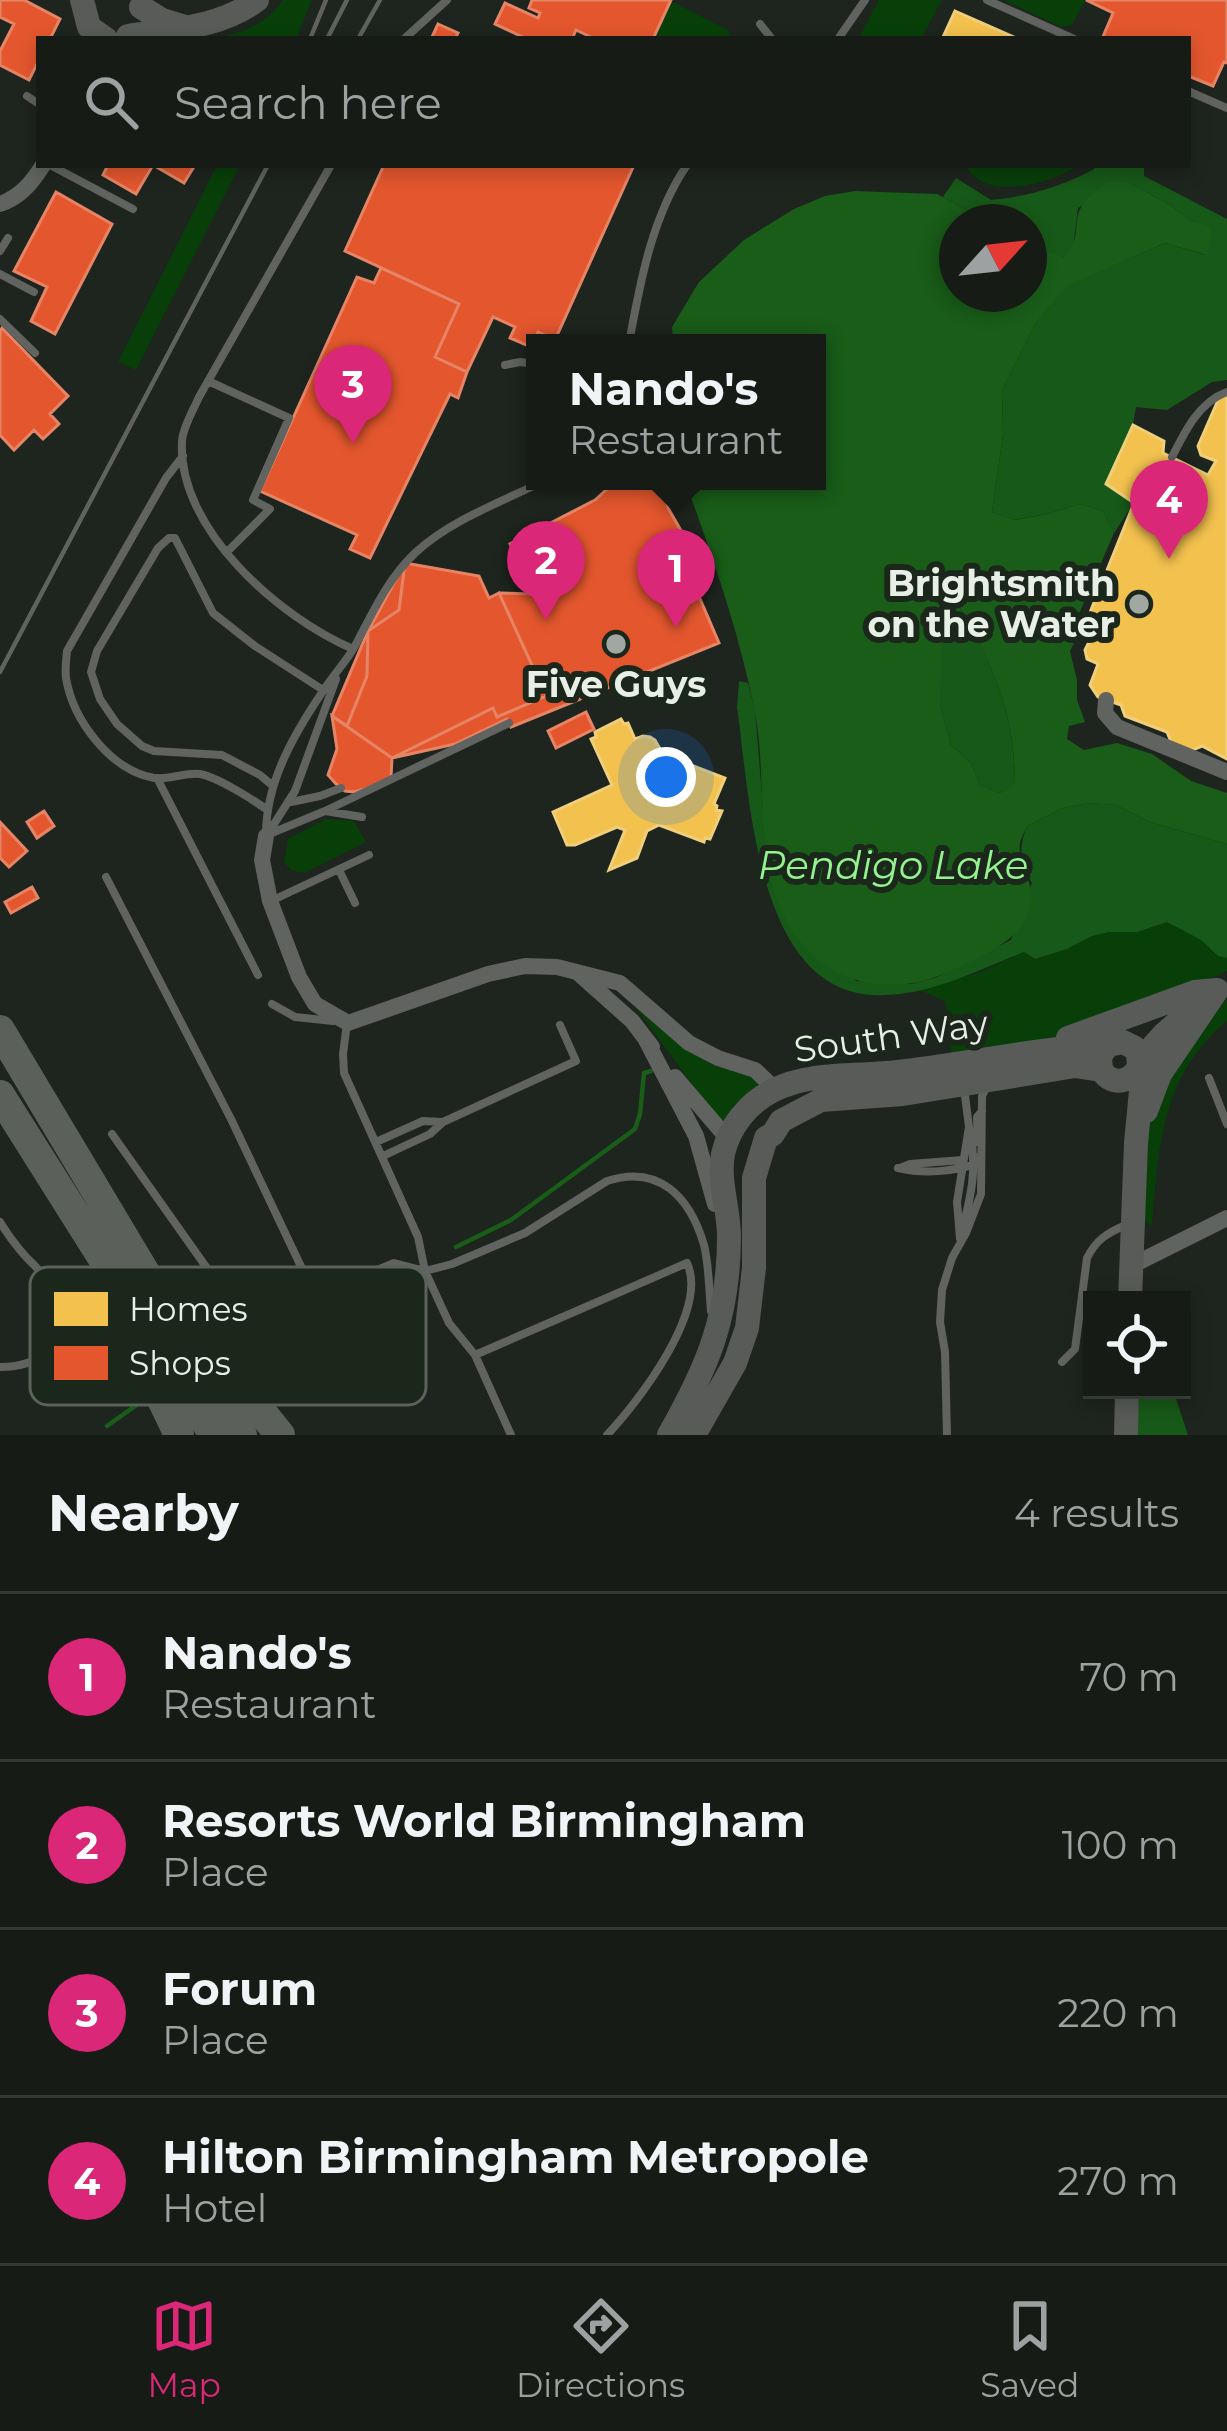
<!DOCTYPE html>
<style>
body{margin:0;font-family:Montserrat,sans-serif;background:#232823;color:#f1f3f6}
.controls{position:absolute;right:36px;bottom:36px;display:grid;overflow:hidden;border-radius:0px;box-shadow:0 6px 18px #0003}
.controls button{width:108px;height:108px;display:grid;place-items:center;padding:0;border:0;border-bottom:3px solid #353935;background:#161b16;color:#f1f3f6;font:60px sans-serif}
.compass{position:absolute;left:939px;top:204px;width:108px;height:108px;border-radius:50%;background:#161b16;box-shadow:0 6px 18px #0003;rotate:63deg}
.you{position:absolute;left:666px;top:777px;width:42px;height:42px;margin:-30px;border:9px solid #fff;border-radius:50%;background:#1a73e8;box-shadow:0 0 0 18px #1a73e833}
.badge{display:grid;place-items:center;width:78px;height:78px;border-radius:50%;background:#db2777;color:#fff;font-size:39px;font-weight:700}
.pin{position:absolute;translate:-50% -99px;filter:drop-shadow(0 3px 6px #0008)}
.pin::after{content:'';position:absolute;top:63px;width:42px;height:36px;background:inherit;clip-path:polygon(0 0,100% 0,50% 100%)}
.popup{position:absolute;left:526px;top:334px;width:300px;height:156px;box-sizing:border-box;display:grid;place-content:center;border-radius:0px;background:#161b16;filter:drop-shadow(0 3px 9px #0005);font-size:39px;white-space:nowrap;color:#9ea1a1}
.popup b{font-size:45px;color:#f1f3f6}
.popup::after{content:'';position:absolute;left:50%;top:100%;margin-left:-24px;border:24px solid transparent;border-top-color:#161b16}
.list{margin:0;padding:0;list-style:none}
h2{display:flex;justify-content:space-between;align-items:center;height:156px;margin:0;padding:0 48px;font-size:51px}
h2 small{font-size:39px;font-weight:400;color:#9ea1a1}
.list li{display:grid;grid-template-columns:78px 1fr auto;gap:36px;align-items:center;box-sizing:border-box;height:168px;padding:0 48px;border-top:3px solid #353935}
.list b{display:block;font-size:45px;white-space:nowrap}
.list p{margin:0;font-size:39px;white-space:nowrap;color:#9ea1a1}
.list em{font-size:39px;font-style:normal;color:#9ea1a1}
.icon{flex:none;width:66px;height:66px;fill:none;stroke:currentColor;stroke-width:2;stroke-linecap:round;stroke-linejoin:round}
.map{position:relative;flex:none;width:1227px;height:1435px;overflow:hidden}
.search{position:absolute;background:#161b16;box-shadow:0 6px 18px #0003;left:36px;right:36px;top:36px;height:132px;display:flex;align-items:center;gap:30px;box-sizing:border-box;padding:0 42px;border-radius:0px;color:#9ea1a1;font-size:45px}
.sheet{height:828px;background:#161b16}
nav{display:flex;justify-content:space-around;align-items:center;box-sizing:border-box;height:168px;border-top:3px solid #353935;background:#161b16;font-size:33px;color:#9ea1a1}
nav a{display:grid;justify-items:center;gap:6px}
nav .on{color:#db2777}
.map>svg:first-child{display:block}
.green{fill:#083f09}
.forest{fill:#175918}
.water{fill:#195d19;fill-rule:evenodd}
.homes{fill:#f2c14e;stroke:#efcf7c;stroke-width:3}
.shops{fill:#e4572e;stroke:#e58566;stroke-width:3}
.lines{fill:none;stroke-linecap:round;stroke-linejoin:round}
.stream{stroke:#195d19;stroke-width:4.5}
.lane{stroke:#60635f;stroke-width:8}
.street{stroke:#60635f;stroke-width:16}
.secondary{stroke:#585b58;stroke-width:24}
.highway{stroke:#5c605b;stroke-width:30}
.rail{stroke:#5f625f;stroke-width:4.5}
.poi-dot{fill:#a1a8a1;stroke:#1c271b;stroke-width:4.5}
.labels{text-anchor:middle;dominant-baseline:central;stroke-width:12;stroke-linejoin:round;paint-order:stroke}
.poi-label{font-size:36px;font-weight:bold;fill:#e8efe7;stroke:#1c271b;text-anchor:end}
.street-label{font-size:36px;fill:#e8efe7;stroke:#1c271b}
.water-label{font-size:39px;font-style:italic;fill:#94f290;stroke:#1c271b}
.key{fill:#1c271b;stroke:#596358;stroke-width:3}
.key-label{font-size:33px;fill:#e8efe7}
</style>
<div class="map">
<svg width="1227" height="1435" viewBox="0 0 1227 1435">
<rect width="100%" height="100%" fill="#1e241e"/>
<path class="green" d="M 283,0 L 312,0 L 296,39 L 212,39 C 241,34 266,25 283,0 Z
M 879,0 L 942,0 L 921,39 L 858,39 Z
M 1004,0 L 1085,0 L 1072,25 L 1061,27 Z
M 671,1 L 728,30 L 732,39 L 653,39 Z
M 217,165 L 240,165 L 136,370 L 118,362 Z
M 966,165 L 1078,165 C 1052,184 983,203 966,165 Z
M 326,819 L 354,821 L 366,842 L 304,873 L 291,870 L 284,862 L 288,839 Z
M 1167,922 L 1201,940 L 1218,956 L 1227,958 L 1227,971 L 1145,1008 L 1052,1040 L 952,1058 L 945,1001 L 919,990 L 981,972 L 1024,952 L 1035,959 L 1067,949 L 1092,936 L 1109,932 L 1137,932 Z
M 1227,999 L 1227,1021 C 1160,1076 1159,1148 1152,1226 L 1143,1219 L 1145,1151 L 1152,1110 L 1179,1052 Z
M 634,1005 C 676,1046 703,1060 757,1079 L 760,1083 L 733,1106 L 724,1122 L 720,1122 Z"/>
<path class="forest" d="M 1094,165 L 1144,165 L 1144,176 L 1227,219 L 1227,380 L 1212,382 L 1167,410 L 1136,407 L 1133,425 L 1106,484 L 1134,503 L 1114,533 L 1103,511 L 1080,504 L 1047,514 L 1013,520 L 992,512 L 1003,435 L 1002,390 L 1035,324 L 1065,287 L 1165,243 L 1206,255 L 1193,222 L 1170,205 L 1130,183 L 1078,208 L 1073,248 L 1062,259 L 1029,242 L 1029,222 L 990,222 L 943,197 L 956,178 L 991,200 C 1026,197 1064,186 1094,169 Z
M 956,601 C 990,657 1018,719 1014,786 L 1000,793 L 980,785 L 971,763 L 951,745 L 940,704 L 937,621 L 941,602 Z
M 739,681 L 748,683 L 755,710 L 768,868 L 779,900 L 856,981 L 911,984 L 937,977 L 1011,940 L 1032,883 C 1020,863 1018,848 1027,826 L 1063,808 L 1090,803 L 1116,805 L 1150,822 L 1227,844 L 1227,958 L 1218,956 L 1201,940 L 1167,922 L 1137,932 L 1109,932 L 1092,936 L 1067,949 L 1035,959 L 1024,952 C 978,970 935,993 885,995 C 756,1002 750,797 737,707 Z
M 1139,1390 L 1173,1390 L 1188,1435 L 1137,1435 Z"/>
<path class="water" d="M 1110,182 L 1130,183 L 1170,205 L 1193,222 L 1212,227 L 1207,255 L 1165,243 L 1066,287 L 1035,324 L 1002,390 L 1003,435 L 992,512 L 1014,520 L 1047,514 L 1080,504 L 1103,511 L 1114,533 L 1079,614 L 1079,633 L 1070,651 L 1077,680 L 1077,700 L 1085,722 L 1069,726 L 1067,739 L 1084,750 L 1117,743 L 1152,754 L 1191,781 L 1227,793 L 1227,844 L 1150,822 L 1116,805 L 1090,803 L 1063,808 L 1027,826 C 1025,832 1021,837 1020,843 C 1016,873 1044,886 1025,921 C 1012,946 953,972 926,980 C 891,990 851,985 822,963 C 743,900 772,792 754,707 C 738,629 712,555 685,481 L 817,481 L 817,343 L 673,343 L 672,327 L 699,282 L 744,240 L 794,209 L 825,196 L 855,191 L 937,194 L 990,222 L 957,222 L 957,294 L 1029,294 L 1029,242 L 1063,258 C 1092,229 1056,213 1110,182 ZM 956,601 C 990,657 1018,719 1014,785 L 1000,793 L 980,785 L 971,763 L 951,745 L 940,704 L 942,640 L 937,621 L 941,602 Z"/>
<path class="homes" d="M 955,11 L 1018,39 L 943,37 Z
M 1227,396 L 1227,759 L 1202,746 L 1190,751 L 1171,742 L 1167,732 L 1125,716 L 1121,705 L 1098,697 L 1090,685 L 1098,664 L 1087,659 L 1085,650 L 1100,620 L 1089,615 L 1134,503 L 1106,484 L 1133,425 L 1164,441 L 1163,453 L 1208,475 L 1216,461 L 1201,455 L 1198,446 L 1219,398 Z
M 621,719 L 624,724 L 628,723 L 635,739 L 643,736 L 650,737 L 655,740 L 663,754 L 675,751 L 678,760 L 725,778 L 714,804 L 717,806 L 716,810 L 722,811 L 710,839 L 705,838 L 704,842 L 659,825 L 647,831 L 637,858 L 609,870 L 625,830 L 617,827 L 575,845 L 567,845 L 553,812 L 612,785 L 591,739 L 596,737 L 595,732 Z
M 116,1364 L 133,1394 L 118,1403 L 101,1372 Z"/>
<path class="shops" d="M 0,0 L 24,0 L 60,19 L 50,39 L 39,39 L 39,60 L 29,80 L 0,65 L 0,51 L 14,24 L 0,17 Z
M 532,0 L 671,0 L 653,39 L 595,39 L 576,30 L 572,39 L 527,39 L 495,24 L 505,3 L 538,18 L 540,13 L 529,8 Z
M 1086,0 L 1227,0 L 1227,63 L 1224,62 L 1213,86 L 1188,76 L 1188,39 L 1102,39 L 1113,13 Z
M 438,24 L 458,33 L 455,39 L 431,39 Z
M 108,165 L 195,165 L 184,183 L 153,165 L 136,194 L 103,175 Z
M 384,165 L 634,165 L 555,340 L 538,332 L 531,347 L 510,338 L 515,327 L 493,317 L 467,372 L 435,357 L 459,304 L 345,251 Z
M 56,192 L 112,224 L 55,334 L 31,321 L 47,287 L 14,271 Z
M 381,268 L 459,304 L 435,357 L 467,372 L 458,398 L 450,394 L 370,558 L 350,549 L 357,535 L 260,491 L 357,277 L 374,283 Z
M 2,328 L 68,396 L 50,414 L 59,424 L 43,439 L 34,430 L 14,450 L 0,435 L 0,331 Z
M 616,481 L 664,481 L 668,508 L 691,548 L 696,561 L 695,587 L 719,643 L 511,727 L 507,719 L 455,744 L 392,758 L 391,777 L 365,789 L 354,792 L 345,791 L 336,784 L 328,775 L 337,749 L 332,716 L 347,726 L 367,676 L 368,631 L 399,610 L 405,563 L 479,576 L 489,598 L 499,593 L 535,594 L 510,544 L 595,500 Z
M 405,563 L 479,576 L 489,598 L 499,593 L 546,696 L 497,717 L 493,708 L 392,758 L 332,716 L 368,631 Z
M 586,712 L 594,729 L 556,748 L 548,731 Z
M 44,811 L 54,826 L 37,838 L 27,822 Z
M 0,822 L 27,851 L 9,867 L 0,858 Z
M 32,887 L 38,898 L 11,913 L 5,902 Z"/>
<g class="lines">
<path class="stream" d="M 456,1247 L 511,1220 L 635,1129 L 640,1114 L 644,1073 L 651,1071
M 230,1347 L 238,1342 L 244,1332 L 343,1304 L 376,1289
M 107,1426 L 145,1399"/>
<path class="lane" d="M 987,0 L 1074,39
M 760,24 L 772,39
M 404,39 L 447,0
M 838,39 L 865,0
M 1188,91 L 1227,108
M 27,96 L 39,104
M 50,165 L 133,209
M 331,165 L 199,397 C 193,411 183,427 182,441 C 177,529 280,618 353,649
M 0,251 L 8,238
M 0,274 L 34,292
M 0,319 L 35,353
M 629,343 C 640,283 652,216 687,165
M 505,365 L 520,362 L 535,364
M 208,381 L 289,418 L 253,500 L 270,509 L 228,551
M 183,456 L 166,478 L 67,651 C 66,660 65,669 66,678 C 73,720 110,770 154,778 C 169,780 186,772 200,774 C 217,777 252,799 266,809
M 1172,457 C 1185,431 1199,402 1227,392
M 157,778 L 258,975
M 273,786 L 260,775 L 222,755 L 154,751 L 142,746 L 117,724 L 100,699 L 91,672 L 97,651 L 158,548 L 169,538 L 175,538 L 213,613 L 255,646 L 323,690
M 291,802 L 320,796 L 341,788
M 325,811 L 509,723
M 266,834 C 266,782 294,734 323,691 C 333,675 346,662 355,646 C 373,612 387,580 415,553 C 451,520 501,502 544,481
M 267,835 L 295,791 L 336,679
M 267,835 L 325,811 L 362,817
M 339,870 L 355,903
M 106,877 L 231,1119 L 315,1296
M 273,900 L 369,855
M 272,1004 L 295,1017 L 333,1021
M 347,1023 L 343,1054 L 344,1073 L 418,1237 L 425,1271 L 449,1323 L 475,1355 L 511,1435
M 1209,1078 L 1227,1124
M 112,1134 L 221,1288 L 241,1312 L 255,1316 L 315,1296 L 394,1263 L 425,1271 L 452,1264 L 525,1233 L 607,1181 C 659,1164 690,1197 704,1245 C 709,1265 709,1290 711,1311
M 376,1142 L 423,1121 L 442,1122
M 978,1142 L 977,1117 L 982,1111
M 383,1156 L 430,1134 L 443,1122 L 576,1061 L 560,1025
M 898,1168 C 923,1174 955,1172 978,1163 L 978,1157
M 900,1168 L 910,1164 L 963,1160
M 0,1222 C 10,1238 21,1253 35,1266 C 61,1293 105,1323 54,1352 C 39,1360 17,1368 0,1367
M 963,1227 C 972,1192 977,1167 970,1130
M 960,1239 L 957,1202 L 969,1127 L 964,1088
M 475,1355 L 687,1263 C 709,1310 639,1401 607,1435
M 1062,1362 L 1075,1349 L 1087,1258 C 1096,1240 1107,1233 1126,1225
M 947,1435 L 945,1352 L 940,1322 L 942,1290 L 952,1258 L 966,1233 L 981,1194 L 982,1096 L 987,1086"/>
<path class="street" d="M 0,204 C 20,197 32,183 43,165
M 1106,700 L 1105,713 L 1117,727 L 1227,772
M 266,836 L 262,860 L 270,901 L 299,977 L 315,1004 L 348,1023 L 488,974 L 525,966 L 557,967 L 620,983 L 689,1043 L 718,1058 L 755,1070 L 775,1089
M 577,972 L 632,1021 L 652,1047
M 645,1038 L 696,1136 L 715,1204
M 675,1077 L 728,1139
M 1131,1266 L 1227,1218"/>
<path class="secondary" d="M 82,0 L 89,27 L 106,39
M 141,7 L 162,20 L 182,26
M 128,36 C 172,29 220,28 257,0
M 1068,1038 L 1195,992 L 1217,990
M 1140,1061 L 1164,1034 L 1192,1010
M 1146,1111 L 1160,1074 L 1217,990
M 1130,1300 L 1136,1143 L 1141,1091 L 1138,1054 L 1135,1048 L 1123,1042 L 1108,1045 L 1100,1056 L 1101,1070 C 1112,1085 1127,1084 1138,1069
M 669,1435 C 708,1366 729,1317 729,1236 C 729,1209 718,1181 723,1154 C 729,1127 748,1103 772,1091 C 811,1071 857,1077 898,1072 C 968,1064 1037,1048 1108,1045
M 694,1435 L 735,1363 L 747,1328 L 754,1268 L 754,1178 L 766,1138 L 773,1134 L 781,1121 L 821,1100 L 903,1094 L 1075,1066 L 1101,1070
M 1126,1435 L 1127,1390"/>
<path class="highway" d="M 0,1030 L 242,1435
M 0,1095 L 214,1435
M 108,1303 L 146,1366 L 179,1435
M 202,1334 L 219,1359 L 280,1435"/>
<path class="rail" d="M 310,39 L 326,0
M 327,39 L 347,0
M 358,39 L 380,0
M 0,672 L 268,165"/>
</g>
<g class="poi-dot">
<circle cx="1139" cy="604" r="12"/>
<circle cx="616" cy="644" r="12"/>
</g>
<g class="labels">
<g class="poi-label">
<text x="1115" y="583">Brightsmith<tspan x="1115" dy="41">on the Water</tspan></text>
<text x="616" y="684" text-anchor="middle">Five Guys</text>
</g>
<g class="street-label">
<text transform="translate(891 1036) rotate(-8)">South Way</text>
</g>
<g class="water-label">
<text x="893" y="865">Pendigo Lake</text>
</g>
</g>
<rect x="30" y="1267" width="396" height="138" rx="18" class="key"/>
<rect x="54" y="1292" width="54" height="34" fill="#f2c14e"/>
<rect x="54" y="1346" width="54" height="34" fill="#e4572e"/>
<g class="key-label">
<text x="129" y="1321">Homes</text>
<text x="129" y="1375">Shops</text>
</g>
</svg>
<div class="controls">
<button><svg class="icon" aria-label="locate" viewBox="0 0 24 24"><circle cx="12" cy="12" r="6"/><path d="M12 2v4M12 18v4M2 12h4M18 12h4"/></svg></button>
</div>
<svg class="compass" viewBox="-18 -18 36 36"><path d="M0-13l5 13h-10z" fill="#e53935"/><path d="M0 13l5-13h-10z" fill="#9ea1a1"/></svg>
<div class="you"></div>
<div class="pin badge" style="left:676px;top:628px">1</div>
<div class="popup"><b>Nando's</b>Restaurant</div>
<div class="pin badge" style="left:546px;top:620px">2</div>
<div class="pin badge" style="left:353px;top:444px">3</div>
<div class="pin badge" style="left:1169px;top:559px">4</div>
<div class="search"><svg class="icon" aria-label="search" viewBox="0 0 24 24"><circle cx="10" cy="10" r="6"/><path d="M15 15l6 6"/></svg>Search here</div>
</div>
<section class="sheet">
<h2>Nearby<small>4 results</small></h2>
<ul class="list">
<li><span class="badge">1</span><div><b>Nando's</b><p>Restaurant</p></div><em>70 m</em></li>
<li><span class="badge">2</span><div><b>Resorts World Birmingham</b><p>Place</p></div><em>100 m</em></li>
<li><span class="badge">3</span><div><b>Forum</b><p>Place</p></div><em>220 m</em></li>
<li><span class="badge">4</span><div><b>Hilton Birmingham Metropole</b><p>Hotel</p></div><em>270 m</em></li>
</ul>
</section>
<nav>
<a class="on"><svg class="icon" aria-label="map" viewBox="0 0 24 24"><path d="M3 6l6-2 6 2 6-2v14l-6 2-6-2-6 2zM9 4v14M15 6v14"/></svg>Map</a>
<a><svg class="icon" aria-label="directions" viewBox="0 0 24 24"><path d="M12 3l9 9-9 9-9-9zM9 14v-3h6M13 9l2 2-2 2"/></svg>Directions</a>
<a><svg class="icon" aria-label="saved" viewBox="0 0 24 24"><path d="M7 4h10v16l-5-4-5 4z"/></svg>Saved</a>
</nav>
